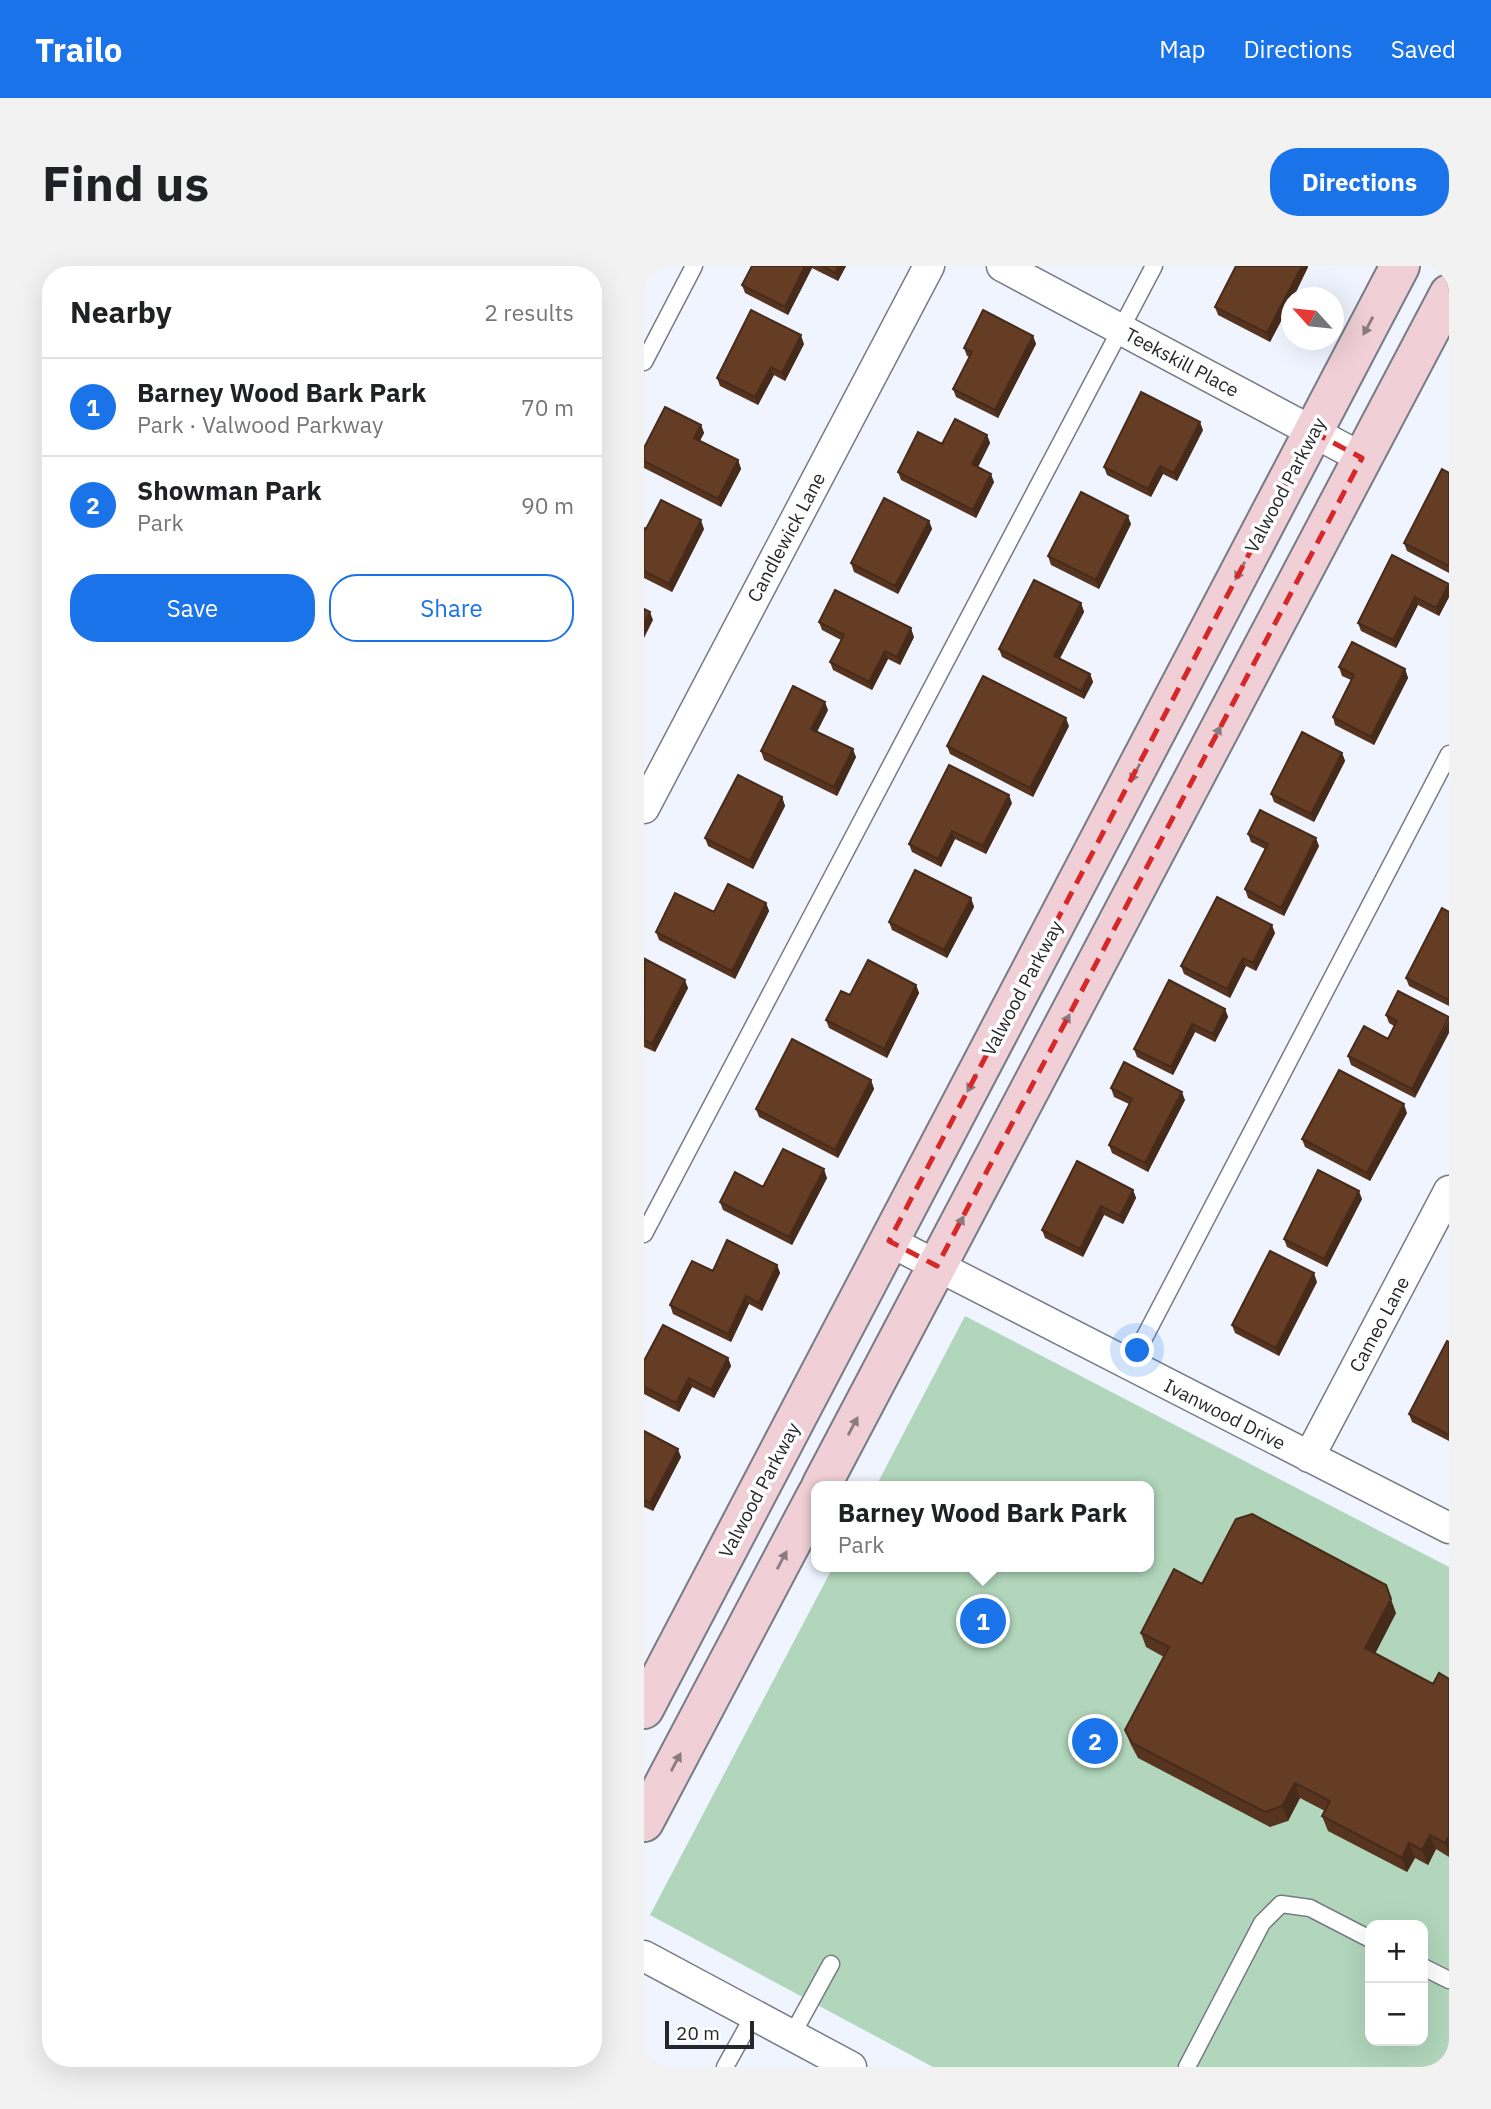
<!DOCTYPE html>
<meta charset="utf-8">
<style>
body{margin:0;font-family:"IBM Plex Sans",sans-serif;background:#f2f2f2;color:#202124}
.controls{position:absolute;right:21px;bottom:21px;display:grid;overflow:hidden;border-radius:14px;box-shadow:0 7px 28px #0002}
.controls button{width:63px;height:63px;display:grid;place-items:center;padding:0;border:0;border-bottom:2px solid #e0e0e0;background:#fff;color:#202124;font:35px sans-serif}
.compass{position:absolute;left:637px;top:21px;width:63px;height:63px;border-radius:50%;background:#fff;box-shadow:0 7px 28px #0002;rotate:297deg}
.scale{position:absolute;left:21px;bottom:18px;width:89px;box-sizing:border-box;padding-left:7px;border:4px solid #26272b;border-top:0;font-size:19px;line-height:24px;white-space:nowrap;color:#26272b;-webkit-text-stroke:5px #fff;paint-order:stroke}
.you{position:absolute;left:494px;top:1085px;width:24px;height:24px;margin:-18px;border:5px solid #fff;border-radius:50%;background:#1a73e8;box-shadow:0 0 0 10px #1a73e833}
.badge{display:grid;place-items:center;width:46px;height:46px;border-radius:50%;background:#1a73e8;color:#fff;font-size:23px;font-weight:700}
.pin{position:absolute;translate:-50% -50%;border:4px solid #fff;box-shadow:0 2px 7px #0006}
.popup{position:absolute;left:167px;top:1215px;width:343px;height:91px;box-sizing:border-box;display:grid;place-content:center;border-radius:14px;background:#fff;filter:drop-shadow(0 2px 5px #0005);font-size:23px;white-space:nowrap;color:#757577}
.popup b{font-size:26px;color:#202124}
.popup::after{content:'';position:absolute;left:50%;top:100%;margin-left:-14px;border:14px solid transparent;border-top-color:#fff}
.list{margin:0;padding:0;list-style:none}
h2{display:flex;justify-content:space-between;align-items:center;height:91px;margin:0;padding:0 28px;font-size:30px}
h2 small{font-size:23px;font-weight:400;color:#757577}
.list li{display:grid;grid-template-columns:46px 1fr auto;gap:21px;align-items:center;box-sizing:border-box;height:98px;padding:0 28px;border-top:2px solid #e0e0e0}
.list b{display:block;font-size:26px;white-space:nowrap}
.list p{margin:0;font-size:23px;white-space:nowrap;color:#757577}
.list em{font-size:23px;font-style:normal;color:#757577}
.actions{display:flex;gap:14px;padding:21px 28px}
.actions a{flex:1;padding:16px 0;border:2px solid #1a73e8;border-radius:28px;text-align:center;font-size:24px;color:#1a73e8}
.actions .main{background:#1a73e8;color:#fff}
.map{position:relative;flex:none;width:805px;height:1801px;overflow:hidden;border-radius:28px}
header{display:flex;align-items:center;gap:42px;box-sizing:border-box;height:98px;padding:0 35px;background:#1a73e8;color:#fff}
header strong{font-size:33px}
nav{display:flex;gap:38px;margin-inline-start:auto;font-size:24px}
.intro{display:flex;align-items:center;justify-content:space-between;box-sizing:border-box;height:168px;padding:0 42px}
h1{margin:0;font-size:49px}
.button{padding:18px 32px;border-radius:28px;background:#1a73e8;color:#fff;font-size:24px;font-weight:700}
main{display:flex;gap:42px;padding:0 42px}
aside{flex:1;background:#fff;border-radius:28px;box-shadow:0 7px 28px #0002}
.map>svg:first-child{display:block}
.green{fill:#b1d6bb;fill-rule:evenodd}
.lines{fill:none;stroke-linecap:round;stroke-linejoin:round}
.service-casing{stroke:#767b84;stroke-width:19}
.minor-casing{stroke:#767b84;stroke-width:33}
.secondary-casing{stroke:#767b84;stroke-width:42}
.service{stroke:#fff;stroke-width:16}
.minor{stroke:#fff;stroke-width:30}
.secondary{stroke:#f0cfd6;stroke-width:38}
.wall{fill:#573420}
.shaded-wall{fill:#472b1a}
.building{fill:#653d25;stroke:#472b1a;stroke-width:2}
.oneway{fill:#8b7b80}
.marked{fill:none;stroke:#d62828;stroke-width:5;stroke-dasharray:14 9;stroke-linejoin:round}
.labels{text-anchor:middle;dominant-baseline:central;stroke-width:7;stroke-linejoin:round;paint-order:stroke}
.street-label{font-size:19px;fill:#26272b;stroke:#fff}
</style>
<header>
<strong>Trailo</strong>
<nav><a>Map</a><a>Directions</a><a>Saved</a></nav>
</header>
<div class="intro"><h1>Find us</h1><a class="button">Directions</a></div>
<main>
<aside>
<h2>Nearby<small>2 results</small></h2>
<ul class="list">
<li><span class="badge">1</span><div><b>Barney Wood Bark Park</b><p>Park · Valwood Parkway</p></div><em>70 m</em></li>
<li><span class="badge">2</span><div><b>Showman Park</b><p>Park</p></div><em>90 m</em></li>
</ul>
<div class="actions"><a class="main">Save</a><a>Share</a></div>
</aside>
<div class="map">
<svg width="805" height="1801" viewBox="0 0 805 1801">
<rect width="100%" height="100%" fill="#eff4ff"/>
<path class="green" d="M 321,1050 L 805,1301 L 805,1801 L 289,1801 L 6,1649 L 189,1301 L 505,1301 L 505,1220 L 232,1220 ZM 726,1659 L 779,1659 L 779,1775 L 726,1775 Z"/>
<g class="lines">
<defs>
<path id="service" d="M 0,96 L 50,0
M 0,968 L 510,0
M 486,1099 L 805,488
M 779,1701 L 805,1714
M 148,1769 L 187,1698
M 81,1801 L 110,1749
M 543,1801 L 618,1657 L 637,1638 L 666,1642 L 726,1673"/>
<path id="minor" d="M 358,0 L 718,192
M 0,542 L 285,0
M 245,975 L 805,1262
M 665,1191 L 805,925
M 0,1690 L 207,1801"/>
<path id="secondary" d="M 177,1220 L 805,28
M 0,1443 L 756,0
M 0,1556 L 173,1228"/>
</defs>
<use href="#service" class="service-casing"/>
<use href="#minor" class="minor-casing"/>
<use href="#secondary" class="secondary-casing"/>
<use href="#service" class="service"/>
<use href="#minor" class="minor"/>
<use href="#secondary" class="secondary"/>
</g>
<path class="wall" d="M 108,0 L 202,0 L 194,15 L 168,2 L 144,49 L 101,27 L 98,19 Z
M 592,0 L 664,0 L 664,1 L 649,32 L 648,32 L 648,34 L 626,76 L 574,49 L 571,41 Z
M 389,70 L 392,78 L 354,152 L 312,131 L 309,123 L 326,91 L 323,90 L 320,82 Z
M 160,78 L 141,115 L 130,109 L 114,139 L 76,120 L 73,112 Z
M 57,159 L 60,167 L 56,175 L 94,194 L 97,203 L 77,241 L 0,202 L 0,182 Z
M 559,164 L 533,215 L 519,208 L 507,231 L 463,209 L 460,201 Z
M 343,169 L 346,177 L 334,201 L 350,216 L 332,252 L 257,214 L 254,206 L 298,178 Z
M 805,207 L 805,307 L 763,285 L 760,277 Z
M 285,255 L 288,263 L 254,328 L 210,306 L 207,297 Z
M 487,258 L 455,323 L 407,299 L 404,290 Z
M 0,262 L 60,263 L 28,326 L 0,312 Z
M 748,289 L 805,318 L 805,331 L 795,350 L 774,339 L 752,382 L 717,365 L 714,357 Z
M 437,337 L 440,346 L 416,392 L 446,408 L 449,416 L 440,433 L 358,391 L 355,383 Z
M 175,356 L 270,371 L 256,399 L 244,393 L 228,424 L 189,404 L 186,396 L 197,374 L 178,364 Z
M 695,401 L 761,403 L 764,412 L 730,479 L 691,459 L 689,451 L 707,414 L 698,410 Z
M 184,444 L 173,466 L 212,491 L 193,530 L 120,494 L 117,485 Z
M 425,460 L 389,531 L 306,488 L 303,480 Z
M 698,487 L 701,495 L 670,556 L 630,536 L 627,528 Z
M 138,531 L 141,540 L 109,603 L 64,580 L 61,572 Z
M 368,537 L 342,588 L 311,573 L 297,601 L 268,586 L 265,578 Z
M 604,568 L 675,580 L 640,650 L 604,632 L 601,623 L 621,583 L 607,576 Z
M 327,632 L 330,641 L 303,692 L 248,664 L 245,656 Z
M 122,637 L 125,645 L 91,713 L 15,674 L 12,666 Z
M 805,646 L 805,740 L 765,720 L 762,712 Z
M 631,667 L 612,705 L 602,700 L 586,732 L 540,708 L 537,700 Z
M 0,695 L 44,722 L 11,786 L 0,781 Z
M 272,719 L 275,727 L 243,792 L 185,762 L 182,754 L 206,729 Z
M 754,725 L 771,832 L 707,799 L 704,790 L 744,773 L 750,760 L 745,757 L 742,749 Z
M 581,743 L 584,751 L 571,776 L 551,766 L 529,809 L 493,791 L 490,783 Z
M 227,814 L 230,823 L 194,892 L 115,851 L 112,843 Z
M 467,822 L 541,834 L 504,906 L 468,887 L 465,879 L 485,838 L 470,831 Z
M 763,847 L 726,915 L 661,881 L 658,873 Z
M 183,912 L 148,979 L 79,944 L 76,936 L 119,921 Z
M 489,924 L 492,932 L 479,958 L 460,949 L 439,991 L 401,972 L 398,964 Z
M 718,933 L 683,1001 L 643,981 L 640,973 Z
M 133,999 L 136,1007 L 118,1045 L 105,1038 L 87,1076 L 29,1048 L 26,1039 L 69,1005 Z
M 673,1016 L 635,1090 L 591,1067 L 588,1059 Z
M 805,1076 L 805,1175 L 768,1156 L 765,1148 Z
M 84,1092 L 87,1100 L 70,1132 L 48,1121 L 35,1146 L 0,1128 L 0,1095 Z
M 0,1165 L 37,1191 L 9,1245 L 0,1241 Z
M 558,1318 L 752,1347 L 731,1388 L 789,1418 L 805,1413 L 805,1591 L 792,1583 L 784,1599 L 771,1592 L 763,1606 L 684,1565 L 678,1550 L 681,1545 L 656,1532 L 644,1555 L 626,1561 L 494,1492 L 487,1479 L 481,1464 L 520,1391 L 502,1381 L 497,1367 Z"/>
<path class="shaded-wall" d="M 161,0 L 167,0 L 168,2 L 144,49 L 141,41 Z
M 195,0 L 202,0 L 194,15 L 191,7 Z
M 658,0 L 664,0 L 664,1 L 649,32 L 648,32 L 648,34 L 626,76 L 623,67 Z
M 157,69 L 160,78 L 141,115 L 138,107 Z
M 389,70 L 392,78 L 354,152 L 351,144 Z
M 127,101 L 130,109 L 114,139 L 111,131 Z
M 556,156 L 559,164 L 533,215 L 530,207 Z
M 57,159 L 60,167 L 53,180 L 50,172 Z
M 343,169 L 346,177 L 331,207 L 328,198 Z
M 94,194 L 97,203 L 77,241 L 74,233 Z
M 516,200 L 519,208 L 507,231 L 504,223 Z
M 347,208 L 350,216 L 332,252 L 329,244 Z
M 484,250 L 487,258 L 455,323 L 452,314 Z
M 57,254 L 60,263 L 28,326 L 25,318 Z
M 285,255 L 288,263 L 254,328 L 251,320 Z
M 805,318 L 805,331 L 795,350 L 792,342 Z
M 771,331 L 774,339 L 752,382 L 749,374 Z
M 437,337 L 440,346 L 413,398 L 410,390 Z
M 6,346 L 9,354 L 0,372 L 0,358 Z
M 267,362 L 270,371 L 256,399 L 253,391 Z
M 241,385 L 244,393 L 228,424 L 225,416 Z
M 761,403 L 764,412 L 730,479 L 727,471 Z
M 446,408 L 449,416 L 440,433 L 437,425 Z
M 181,436 L 184,444 L 170,471 L 167,463 Z
M 422,452 L 425,460 L 389,531 L 386,522 Z
M 209,483 L 212,491 L 193,530 L 190,521 Z
M 698,487 L 701,495 L 670,556 L 667,548 Z
M 365,529 L 368,537 L 342,588 L 339,580 Z
M 138,531 L 141,540 L 109,603 L 106,595 Z
M 308,565 L 311,573 L 297,601 L 294,593 Z
M 672,572 L 675,580 L 640,650 L 637,642 Z
M 327,632 L 330,641 L 303,692 L 300,684 Z
M 122,637 L 125,645 L 91,713 L 88,705 Z
M 628,659 L 631,667 L 612,705 L 609,697 Z
M 599,692 L 602,700 L 586,732 L 583,723 Z
M 41,714 L 44,722 L 11,786 L 8,778 Z
M 272,719 L 275,727 L 243,792 L 240,783 Z
M 581,743 L 584,751 L 571,776 L 569,768 Z
M 805,753 L 805,767 L 771,832 L 768,823 Z
M 548,758 L 551,766 L 529,809 L 527,801 Z
M 227,814 L 230,823 L 194,892 L 191,884 Z
M 538,826 L 541,834 L 504,906 L 501,897 Z
M 760,838 L 763,847 L 726,915 L 723,907 Z
M 180,903 L 183,912 L 148,979 L 145,971 Z
M 489,924 L 492,932 L 479,958 L 476,950 Z
M 715,925 L 718,933 L 683,1001 L 680,993 Z
M 457,940 L 460,949 L 439,991 L 436,983 Z
M 133,999 L 136,1007 L 118,1045 L 115,1037 Z
M 670,1007 L 673,1016 L 635,1090 L 632,1082 Z
M 102,1030 L 105,1038 L 87,1076 L 84,1068 Z
M 84,1092 L 87,1100 L 70,1132 L 67,1124 Z
M 45,1112 L 48,1121 L 35,1146 L 32,1137 Z
M 34,1183 L 37,1191 L 9,1245 L 6,1237 Z
M 742,1319 L 752,1347 L 726,1397 L 721,1382 Z
M 651,1517 L 656,1532 L 644,1555 L 638,1540 Z
M 786,1569 L 792,1583 L 784,1599 L 778,1584 Z
M 805,1570 L 805,1587 L 801,1577 Z
M 765,1577 L 771,1592 L 763,1606 L 758,1592 Z"/>
<path class="building" d="M 108,0 L 161,0 L 141,41 L 98,19 Z
M 178,0 L 195,0 L 191,7 Z
M 592,0 L 658,0 L 623,67 L 571,41 Z
M 107,44 L 157,69 L 138,107 L 127,101 L 111,131 L 73,112 Z
M 339,44 L 389,70 L 351,144 L 309,123 L 328,86 L 320,82 Z
M 497,126 L 556,156 L 530,207 L 516,200 L 504,223 L 460,201 Z
M 21,141 L 57,159 L 50,172 L 94,194 L 74,233 L 0,195 L 0,182 Z
M 311,153 L 343,169 L 328,198 L 347,208 L 329,244 L 254,206 L 274,166 L 298,178 Z
M 798,203 L 805,207 L 805,300 L 760,277 Z
M 437,226 L 484,250 L 452,314 L 404,290 Z
M 240,232 L 285,255 L 251,320 L 207,297 Z
M 17,234 L 57,254 L 25,318 L 0,305 L 0,262 L 2,263 Z
M 748,289 L 805,318 L 792,342 L 771,331 L 749,374 L 714,357 Z
M 390,314 L 437,337 L 410,390 L 446,408 L 437,425 L 355,383 Z
M 191,324 L 267,362 L 253,391 L 241,385 L 225,416 L 186,396 L 200,369 L 175,356 Z
M 0,343 L 6,346 L 0,358 Z
M 708,376 L 761,403 L 727,471 L 689,451 L 710,409 L 695,401 Z
M 339,410 L 422,452 L 386,522 L 303,480 Z
M 149,420 L 181,436 L 167,463 L 209,483 L 190,521 L 117,485 Z
M 658,466 L 698,487 L 667,548 L 627,528 Z
M 305,499 L 365,529 L 339,580 L 308,565 L 294,593 L 265,578 Z
M 94,509 L 138,531 L 106,595 L 61,572 Z
M 616,544 L 672,572 L 637,642 L 601,623 L 624,578 L 604,568 Z
M 271,604 L 327,632 L 300,684 L 245,656 Z
M 84,618 L 122,637 L 88,705 L 12,666 L 31,627 L 70,646 Z
M 573,631 L 628,659 L 609,697 L 599,692 L 583,723 L 537,700 Z
M 798,642 L 805,646 L 805,734 L 762,712 Z
M 1,693 L 41,714 L 8,778 L 0,774 Z
M 224,694 L 272,719 L 240,783 L 182,754 L 197,725 L 206,729 Z
M 525,714 L 581,743 L 569,768 L 548,758 L 527,801 L 490,783 Z
M 754,725 L 805,751 L 768,823 L 704,790 L 720,760 L 744,773 L 753,755 L 742,749 Z
M 148,773 L 227,814 L 191,884 L 112,843 Z
M 480,796 L 538,826 L 501,897 L 465,879 L 488,833 L 467,822 Z
M 695,804 L 760,838 L 723,907 L 658,873 Z
M 139,883 L 180,903 L 145,971 L 76,936 L 91,906 L 119,921 Z
M 433,895 L 489,924 L 476,950 L 457,940 L 436,983 L 398,964 Z
M 674,904 L 715,925 L 680,993 L 640,973 Z
M 83,974 L 133,999 L 115,1037 L 102,1030 L 84,1068 L 26,1039 L 48,995 L 69,1005 Z
M 626,985 L 670,1007 L 632,1082 L 588,1059 Z
M 19,1059 L 84,1092 L 67,1124 L 45,1112 L 32,1137 L 0,1121 L 0,1095 Z
M 803,1075 L 805,1076 L 805,1169 L 765,1148 Z
M 0,1165 L 34,1183 L 6,1237 L 0,1234 Z
M 608,1248 L 742,1319 L 747,1333 L 721,1382 L 789,1418 L 795,1407 L 805,1413 L 805,1570 L 801,1577 L 786,1569 L 778,1584 L 765,1577 L 758,1592 L 678,1550 L 686,1535 L 651,1517 L 638,1540 L 621,1546 L 488,1477 L 481,1464 L 525,1381 L 497,1367 L 530,1303 L 558,1318 L 592,1253 Z"/>
<defs><path id="oneway-solid" d="M-6-.8H1V-3.2L6.5 0L1 3.2V.8H-6Z" transform="scale(1.75)"/></defs>
<g class="oneway">
<use href="#oneway-solid" transform="translate(724 60) rotate(118)"/>
<use href="#oneway-solid" transform="translate(596 305) rotate(118)"/>
<use href="#oneway-solid" transform="translate(572 469) rotate(-62)"/>
<use href="#oneway-solid" transform="translate(491 507) rotate(118)"/>
<use href="#oneway-solid" transform="translate(421 757) rotate(-62)"/>
<use href="#oneway-solid" transform="translate(328 817) rotate(118)"/>
<use href="#oneway-solid" transform="translate(315 959) rotate(-62)"/>
<use href="#oneway-solid" transform="translate(209 1160) rotate(-62)"/>
<use href="#oneway-solid" transform="translate(138 1294) rotate(-62)"/>
<use href="#oneway-solid" transform="translate(32 1496) rotate(-62)"/>
</g>
<path class="marked" d="M 669,166 L 718,192 L 293,1000 L 245,975 Z"/>
<g class="labels">
<g class="street-label">
<text transform="translate(538 96) rotate(28)">Teekskill Place</text>
<text transform="translate(641 219) rotate(-62)">Valwood Parkway</text>
<text transform="translate(142 271) rotate(-62)">Candlewick Lane</text>
<text transform="translate(378 722) rotate(-62)">Valwood Parkway</text>
<text transform="translate(735 1058) rotate(-62)">Cameo Lane</text>
<text transform="translate(581 1148) rotate(27)">Ivanwood Drive</text>
<text transform="translate(115 1224) rotate(-62)">Valwood Parkway</text>
</g>
</g>
</svg>
<div class="controls">
<button>+</button>
<button>−</button>
</div>
<svg class="compass" viewBox="-18 -18 36 36"><path d="M0-13l5 13h-10z" fill="#e53935"/><path d="M0 13l5-13h-10z" fill="#757577"/></svg>
<div class="scale">20 m</div>
<div class="you"></div>
<div class="pin badge" style="left:339px;top:1355px">1</div>
<div class="popup"><b>Barney Wood Bark Park</b>Park</div>
<div class="pin badge" style="left:451px;top:1475px">2</div>
</div>
</main>
